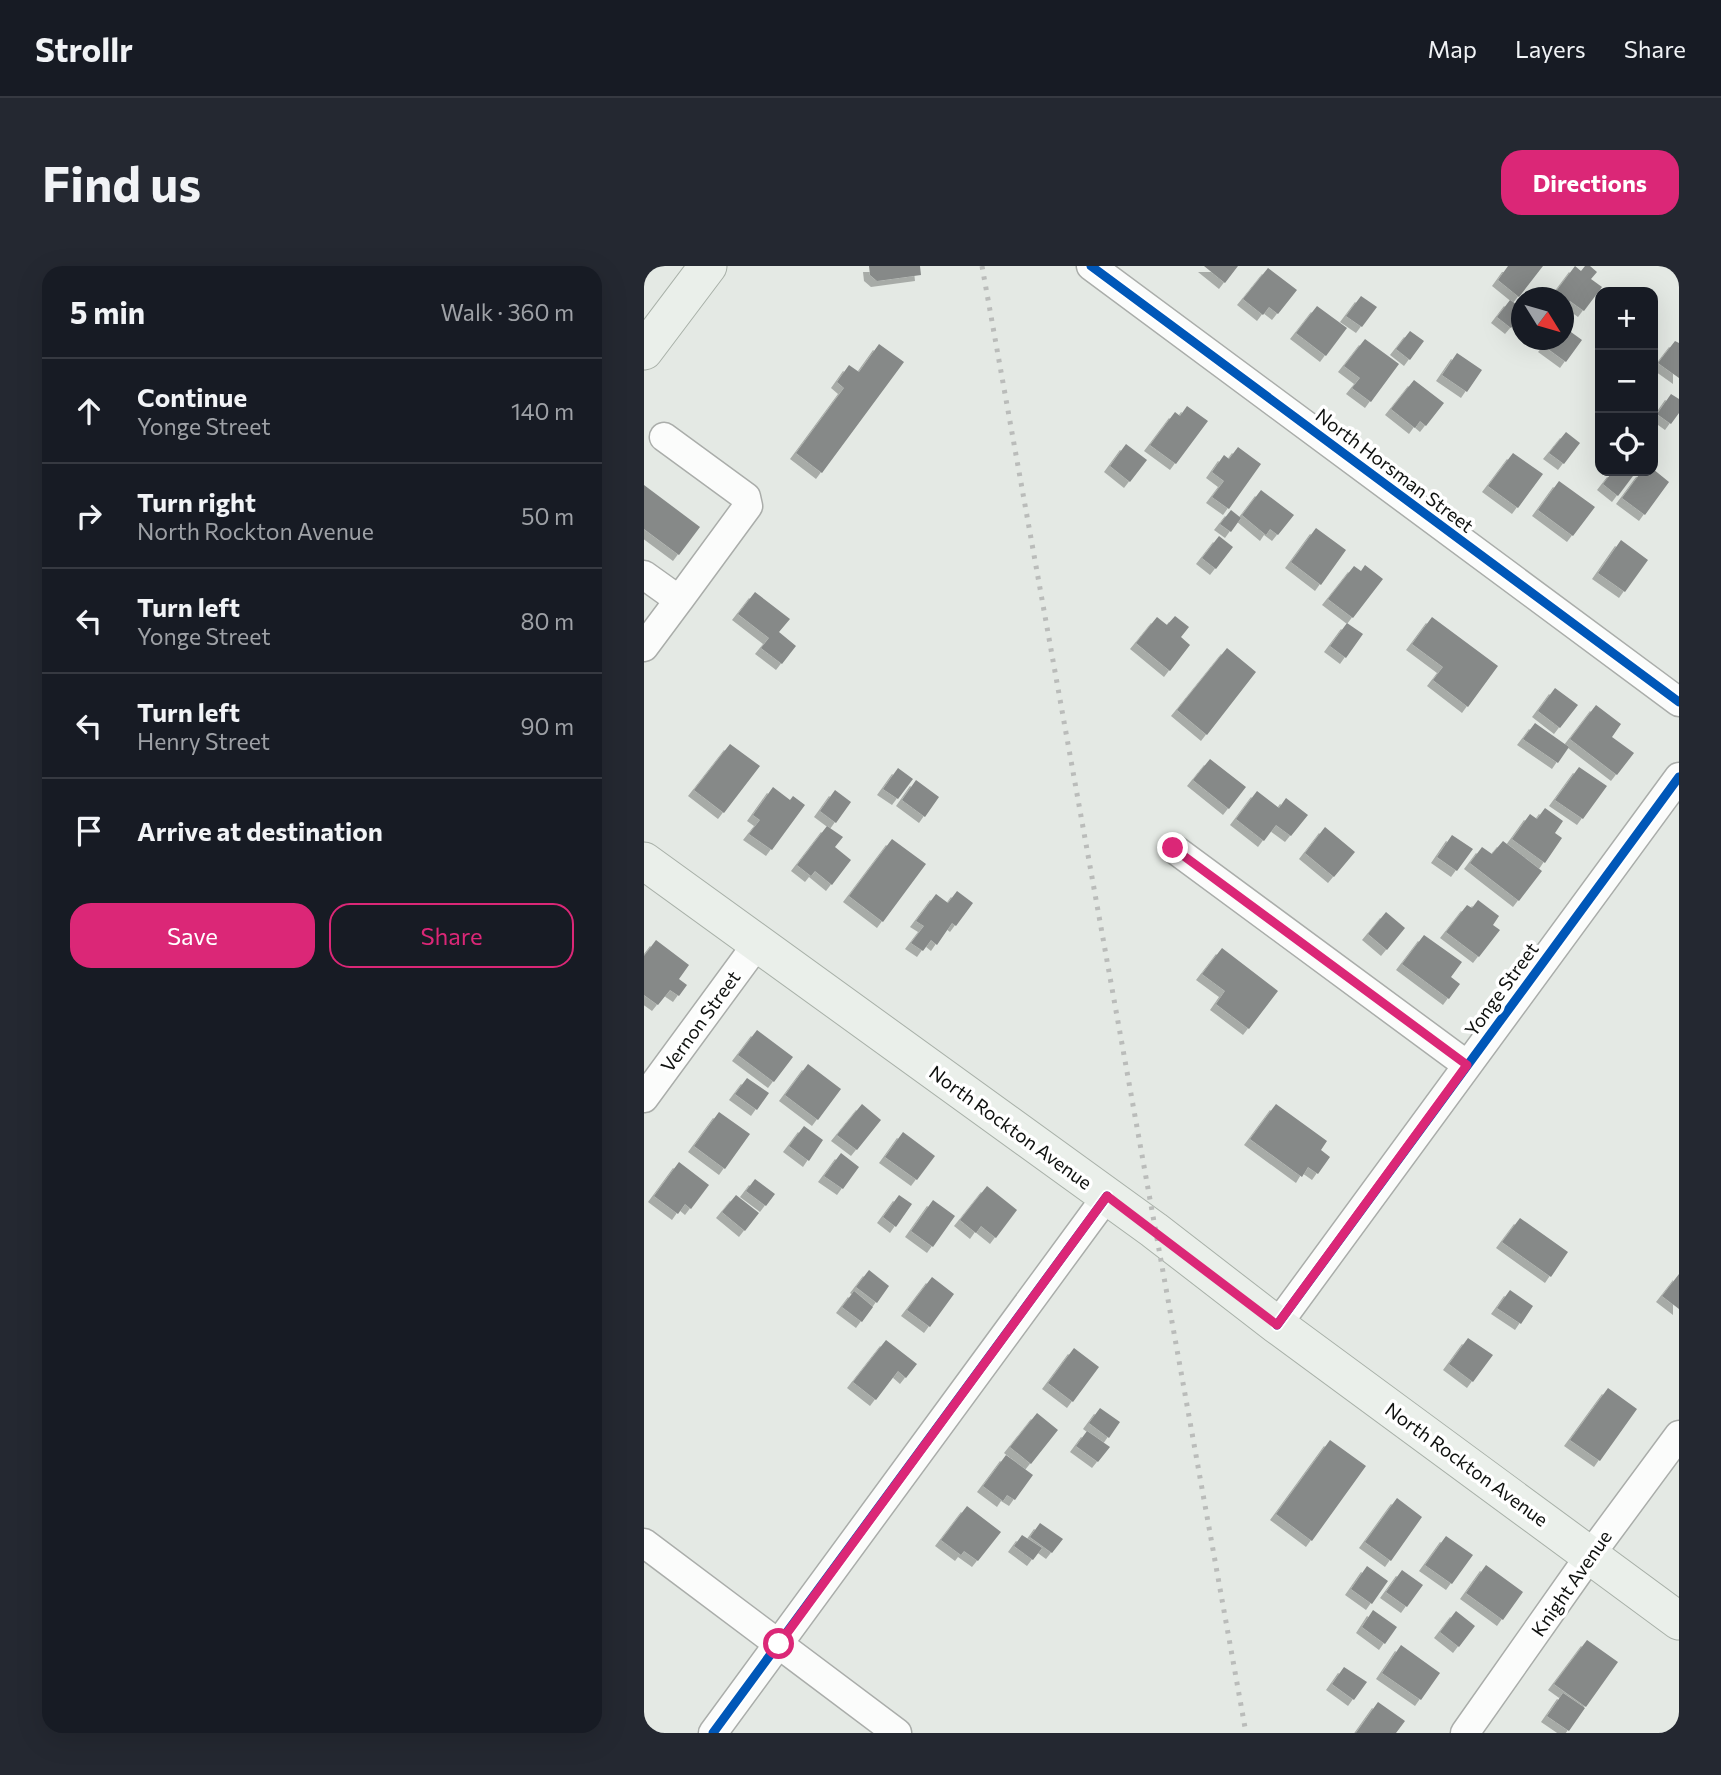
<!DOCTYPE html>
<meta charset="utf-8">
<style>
body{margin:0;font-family:Commissioner,sans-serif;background:#242831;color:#f1f3f6}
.controls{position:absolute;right:21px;top:21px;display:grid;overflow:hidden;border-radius:14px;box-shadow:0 7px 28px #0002}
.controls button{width:63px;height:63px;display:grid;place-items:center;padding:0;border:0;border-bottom:2px solid #363941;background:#171b24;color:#f1f3f6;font:35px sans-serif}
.compass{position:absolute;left:867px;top:21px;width:63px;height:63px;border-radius:50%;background:#171b24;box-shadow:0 7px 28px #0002;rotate:127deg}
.stop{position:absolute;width:21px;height:21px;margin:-16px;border:5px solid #db2777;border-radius:50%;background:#fff}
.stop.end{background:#db2777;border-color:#fff;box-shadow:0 2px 7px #0008}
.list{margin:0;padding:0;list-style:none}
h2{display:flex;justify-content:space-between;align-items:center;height:91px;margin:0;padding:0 28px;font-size:30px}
h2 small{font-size:23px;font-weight:400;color:#9ea1a6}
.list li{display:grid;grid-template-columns:46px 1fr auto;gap:21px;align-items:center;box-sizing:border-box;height:105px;padding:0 28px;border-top:2px solid #363941}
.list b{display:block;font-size:26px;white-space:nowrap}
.list p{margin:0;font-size:23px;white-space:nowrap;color:#9ea1a6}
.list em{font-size:23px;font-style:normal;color:#9ea1a6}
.actions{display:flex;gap:14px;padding:21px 28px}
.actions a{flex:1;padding:16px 0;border:2px solid #db2777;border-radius:21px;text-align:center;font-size:24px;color:#db2777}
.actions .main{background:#db2777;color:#fff}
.icon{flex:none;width:38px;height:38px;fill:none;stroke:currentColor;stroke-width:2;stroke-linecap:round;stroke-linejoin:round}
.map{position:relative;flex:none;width:1035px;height:1467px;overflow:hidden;border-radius:21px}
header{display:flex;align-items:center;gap:42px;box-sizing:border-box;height:98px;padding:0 35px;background:#171b24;border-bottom:2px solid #363941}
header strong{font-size:33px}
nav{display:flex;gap:38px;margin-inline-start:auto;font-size:24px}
.intro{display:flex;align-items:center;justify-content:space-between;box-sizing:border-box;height:168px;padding:0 42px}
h1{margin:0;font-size:49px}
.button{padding:18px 32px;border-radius:21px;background:#db2777;color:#fff;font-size:24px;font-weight:700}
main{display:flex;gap:42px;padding:0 42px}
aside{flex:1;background:#171b24;border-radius:21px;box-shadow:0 7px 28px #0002}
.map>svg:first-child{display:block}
.building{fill:#868988;filter:url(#shadow)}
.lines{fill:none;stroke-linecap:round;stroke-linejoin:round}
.minor-casing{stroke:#aaadaa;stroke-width:31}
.major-casing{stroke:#a8b0a8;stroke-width:39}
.minor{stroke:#fbfcfb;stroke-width:28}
.major{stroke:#eaefea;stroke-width:37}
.rail{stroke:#babcba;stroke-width:5;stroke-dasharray:3.5 7;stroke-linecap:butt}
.cycleway-casing{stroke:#fff;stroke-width:13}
.cycleway{stroke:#0057b8;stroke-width:9}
.route{stroke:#db2777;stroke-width:9}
.labels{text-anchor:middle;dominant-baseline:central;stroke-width:7;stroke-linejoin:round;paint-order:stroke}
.street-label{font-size:19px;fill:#0f110f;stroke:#fff}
</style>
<header>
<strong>Strollr</strong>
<nav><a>Map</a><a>Layers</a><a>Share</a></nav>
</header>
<div class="intro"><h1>Find us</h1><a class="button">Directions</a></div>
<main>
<aside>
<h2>5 min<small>Walk · 360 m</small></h2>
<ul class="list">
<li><svg class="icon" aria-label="ahead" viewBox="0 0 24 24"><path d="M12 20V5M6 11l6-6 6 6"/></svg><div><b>Continue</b><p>Yonge Street</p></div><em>140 m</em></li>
<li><svg class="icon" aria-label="right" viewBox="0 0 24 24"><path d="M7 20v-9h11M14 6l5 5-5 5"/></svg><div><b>Turn right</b><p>North Rockton Avenue</p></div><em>50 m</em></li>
<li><svg class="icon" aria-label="left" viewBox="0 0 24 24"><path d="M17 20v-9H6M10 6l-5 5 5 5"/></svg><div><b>Turn left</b><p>Yonge Street</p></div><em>80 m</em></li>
<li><svg class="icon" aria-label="left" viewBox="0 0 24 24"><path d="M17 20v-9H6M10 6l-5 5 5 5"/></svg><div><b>Turn left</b><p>Henry Street</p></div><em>90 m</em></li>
<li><svg class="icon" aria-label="arrive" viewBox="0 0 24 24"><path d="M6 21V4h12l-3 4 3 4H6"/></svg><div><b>Arrive at destination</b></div></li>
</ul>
<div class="actions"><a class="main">Save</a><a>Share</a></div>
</aside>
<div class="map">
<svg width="1035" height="1467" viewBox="0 0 1035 1467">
<defs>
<filter id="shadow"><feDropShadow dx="-6" dy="6" stdDeviation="0" flood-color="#0004"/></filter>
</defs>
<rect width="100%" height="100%" fill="#e4e9e4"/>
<path class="building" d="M 225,0 L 276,0 L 277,9 L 233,15 L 226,9 Z
M 560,0 L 594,0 L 581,17 Z
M 864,0 L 899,0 L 875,31 L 854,14 Z
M 931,0 L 937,5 L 941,0 L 946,0 L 953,6 L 947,13 L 958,21 L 940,45 L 926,35 L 920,44 L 920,32 L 907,32 Z
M 624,2 L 653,24 L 634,48 L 625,41 L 619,49 L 599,33 Z
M 717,30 L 733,41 L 718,61 L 702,50 Z
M 866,34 L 878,42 L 878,49 L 867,62 L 853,51 Z
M 673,40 L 703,62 L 682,90 L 652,67 Z
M 920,61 L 938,74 L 922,96 L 900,80 L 905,74 L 920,74 Z
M 766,65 L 780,75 L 766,94 L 752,83 Z
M 721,73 L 755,98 L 727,136 L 708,122 L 716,112 L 700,100 Z
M 1031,75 L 1035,77 L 1035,112 L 1014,97 Z
M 235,78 L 260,96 L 178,207 L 152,187 L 200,122 L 193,116 L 205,99 L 215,106 Z
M 813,87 L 838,104 L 823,126 L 798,109 Z
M 770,114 L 800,137 L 782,160 L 776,155 L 771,162 L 747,143 Z
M 1027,128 L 1035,133 L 1035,147 L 1027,158 L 1013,148 Z
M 543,140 L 564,155 L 532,198 L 506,179 L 531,146 L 536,150 Z
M 922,166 L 936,177 L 920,198 L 905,187 Z
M 482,178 L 503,194 L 486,216 L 466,200 Z
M 594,181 L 617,198 L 585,243 L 568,231 L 580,215 L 568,206 L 580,189 L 585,193 Z
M 869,187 L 899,208 L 874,242 L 844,220 Z
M 1009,203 L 1025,216 L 1001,249 L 978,232 L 998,205 Z
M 969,205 L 992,206 L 974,230 L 959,218 Z
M 915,215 L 951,241 L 929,270 L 894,244 Z
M 0,219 L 56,261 L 35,289 L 0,263 Z
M 617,224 L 650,249 L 634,269 L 626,263 L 622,269 L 598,249 Z
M 587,244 L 597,252 L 587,266 L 576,258 Z
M 672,262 L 702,284 L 677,319 L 647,296 Z
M 575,270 L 589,281 L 572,303 L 558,292 Z
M 977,274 L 1004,294 L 981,326 L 954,307 Z
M 721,299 L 739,313 L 709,352 L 684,333 L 710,300 L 717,305 Z
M 111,326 L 146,353 L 135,366 L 152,380 L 138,398 L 117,382 L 125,372 L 94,348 Z
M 531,350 L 545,361 L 537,371 L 546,379 L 526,405 L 492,377 L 513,351 L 523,359 Z
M 788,351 L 854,400 L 824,441 L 789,414 L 799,401 L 768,378 Z
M 703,357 L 719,368 L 702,392 L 686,380 Z
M 583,382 L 612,406 L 563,469 L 533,444 Z
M 911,422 L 934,439 L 916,462 L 894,445 Z
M 952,439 L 977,458 L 968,471 L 990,487 L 973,509 L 926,473 Z
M 891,457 L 925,481 L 914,497 L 879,473 Z
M 86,478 L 116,500 L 80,547 L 50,524 Z
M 566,493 L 602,521 L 585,543 L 549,514 Z
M 935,501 L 963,520 L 939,553 L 911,534 Z
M 254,502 L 269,513 L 254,533 L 239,523 Z
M 272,514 L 295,531 L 281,551 L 258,534 Z
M 129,521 L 146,534 L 149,530 L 161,539 L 128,584 L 105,568 L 116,554 L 109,549 Z
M 191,524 L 207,536 L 192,557 L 176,545 Z
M 613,525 L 635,542 L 642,532 L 664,549 L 647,570 L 632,559 L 620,575 L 592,553 Z
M 901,542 L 919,555 L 911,567 L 918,572 L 901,597 L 868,573 L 886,548 L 893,553 Z
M 183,560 L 199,571 L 191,581 L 207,594 L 188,619 L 171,605 L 167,610 L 153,599 Z
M 681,561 L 711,586 L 690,611 L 661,587 Z
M 808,569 L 829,583 L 813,605 L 793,591 Z
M 248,573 L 282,598 L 239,656 L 205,630 Z
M 859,575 L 898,605 L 875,635 L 826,597 L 838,581 L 848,588 Z
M 313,625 L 329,637 L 312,660 L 308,657 L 293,679 L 287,674 L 279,685 L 267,677 L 280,660 L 272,655 L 292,628 L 304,637 Z
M 834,634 L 855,650 L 849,659 L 856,664 L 835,691 L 802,666 L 823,639 L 828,642 Z
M 742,646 L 761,662 L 743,684 L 724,668 Z
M 780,669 L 818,696 L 807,711 L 816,718 L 805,733 L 758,698 Z
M 12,674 L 45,699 L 35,713 L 43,719 L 35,730 L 26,724 L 14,739 L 0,729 L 0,690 Z
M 578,682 L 634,725 L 605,763 L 572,738 L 581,725 L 558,708 Z
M 113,764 L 149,791 L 130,816 L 94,789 Z
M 164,798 L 197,823 L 174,854 L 141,829 Z
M 103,812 L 125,827 L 113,844 L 91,828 Z
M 218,838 L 237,854 L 213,884 L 193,869 Z
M 632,838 L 683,875 L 677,884 L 686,891 L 674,908 L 664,901 L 658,911 L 606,873 Z
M 75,846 L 106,868 L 81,903 L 50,880 Z
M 160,860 L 179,874 L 165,895 L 145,880 Z
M 259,866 L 291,890 L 273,914 L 241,891 Z
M 197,887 L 215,901 L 199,923 L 180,910 Z
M 35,896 L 65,919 L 47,943 L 41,938 L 34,948 L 10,930 Z
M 111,913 L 131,928 L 122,940 L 102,925 Z
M 343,920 L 373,944 L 352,972 L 337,960 L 332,967 L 316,954 Z
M 92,929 L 115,947 L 101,965 L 78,946 Z
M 255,929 L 268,938 L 252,961 L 239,951 Z
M 289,934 L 311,950 L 289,981 L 267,965 Z
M 876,952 L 924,986 L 907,1011 L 858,976 Z
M 225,1004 L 245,1020 L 233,1037 L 212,1021 Z
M 1035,1008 L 1035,1043 L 1018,1030 Z
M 288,1011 L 310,1028 L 286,1061 L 263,1044 Z
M 866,1024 L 889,1040 L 877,1058 L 853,1042 Z
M 210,1025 L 229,1041 L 218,1056 L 198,1041 Z
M 824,1072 L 849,1089 L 829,1116 L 805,1098 Z
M 242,1074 L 273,1098 L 262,1112 L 254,1105 L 232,1134 L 209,1116 Z
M 430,1082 L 455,1101 L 429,1136 L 404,1117 Z
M 964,1122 L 993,1143 L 956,1195 L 926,1174 Z
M 456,1142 L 476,1156 L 465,1172 L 445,1157 Z
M 393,1147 L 414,1164 L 387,1198 L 366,1181 Z
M 443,1165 L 466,1181 L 454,1196 L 432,1180 Z
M 686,1174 L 722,1200 L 668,1275 L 632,1248 Z
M 362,1189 L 389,1209 L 371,1234 L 363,1229 L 359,1235 L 339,1220 Z
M 753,1232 L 778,1251 L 747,1295 L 721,1276 Z
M 323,1240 L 357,1266 L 334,1295 L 320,1285 L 317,1289 L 297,1274 Z
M 396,1257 L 419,1273 L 408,1287 L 386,1271 Z
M 378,1269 L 398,1282 L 389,1294 L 370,1280 Z
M 802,1270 L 829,1289 L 808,1318 L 781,1299 Z
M 842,1299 L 879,1326 L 859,1354 L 822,1327 Z
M 723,1300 L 744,1315 L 728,1338 L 707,1323 Z
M 758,1304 L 779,1319 L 763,1341 L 742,1326 Z
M 729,1344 L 753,1361 L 741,1378 L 718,1361 Z
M 812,1345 L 831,1360 L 815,1381 L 796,1366 Z
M 943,1374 L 974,1396 L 942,1441 L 910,1418 Z
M 757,1379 L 796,1407 L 777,1434 L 738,1407 Z
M 700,1401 L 723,1416 L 710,1434 L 688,1418 Z
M 919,1427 L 941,1442 L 925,1465 L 903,1450 Z
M 734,1436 L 761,1455 L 752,1467 L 712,1467 Z"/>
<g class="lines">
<defs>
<path id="minor" d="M 447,0 L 1035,436
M 20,171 L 102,231 L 104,240 L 35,334
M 0,309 L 35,334 L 0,381
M 529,582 L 823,799
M 0,832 L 113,678
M 633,1059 L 1035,511
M 0,1277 L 253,1467
M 69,1467 L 463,930
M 821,1467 L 947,1288 L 1035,1169"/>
<path id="major" d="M 0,85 L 64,0
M 0,595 L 510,964 L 633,1059 L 1035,1355"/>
</defs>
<use href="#minor" class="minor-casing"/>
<use href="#major" class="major-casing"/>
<use href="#minor" class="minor"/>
<use href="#major" class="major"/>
<path class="rail" d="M 338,0 L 602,1467"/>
<defs>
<path id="cycleway" d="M 447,0 L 1035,436
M 633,1059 L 1035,511
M 69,1467 L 463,930"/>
</defs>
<use href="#cycleway" class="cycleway-casing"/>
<use href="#cycleway" class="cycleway"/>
</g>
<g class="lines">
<path class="route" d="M 135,1378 L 463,930 L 633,1059 L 823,799 L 529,582"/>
</g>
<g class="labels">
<g class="street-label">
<text transform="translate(751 204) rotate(37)">North Horsman Street</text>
<text transform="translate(857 723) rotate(-54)">Yonge Street</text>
<text transform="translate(56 755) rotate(-54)">Vernon Street</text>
<text transform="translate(367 861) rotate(36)">North Rockton Avenue</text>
<text transform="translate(823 1198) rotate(36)">North Rockton Avenue</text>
<text transform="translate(927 1317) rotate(-55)">Knight Avenue</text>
</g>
</g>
</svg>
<div class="controls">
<button>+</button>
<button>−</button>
<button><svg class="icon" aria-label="locate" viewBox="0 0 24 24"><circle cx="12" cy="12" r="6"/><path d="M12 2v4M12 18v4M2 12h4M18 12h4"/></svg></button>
</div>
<svg class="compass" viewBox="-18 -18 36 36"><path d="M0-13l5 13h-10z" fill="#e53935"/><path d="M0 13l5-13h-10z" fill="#9ea1a6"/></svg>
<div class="stop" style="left:135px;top:1378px"></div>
<div class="stop end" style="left:529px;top:582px"></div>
</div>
</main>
